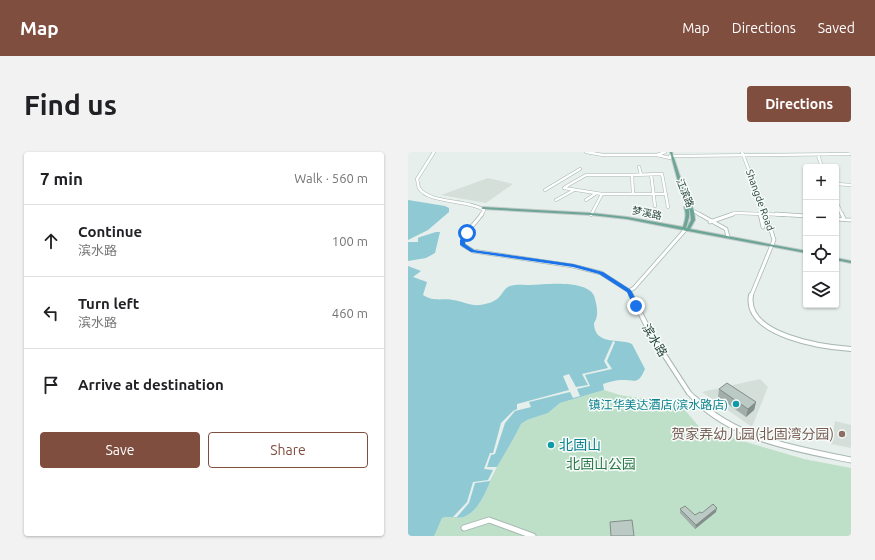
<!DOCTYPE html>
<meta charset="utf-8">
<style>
body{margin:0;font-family:Ubuntu,"Noto Sans SC",sans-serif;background:#f2f2f2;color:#202124}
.controls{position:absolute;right:12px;top:12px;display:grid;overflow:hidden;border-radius:4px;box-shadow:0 1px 3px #0004}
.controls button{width:36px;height:36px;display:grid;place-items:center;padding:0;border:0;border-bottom:1px solid #e0e0e0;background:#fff;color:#202124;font:20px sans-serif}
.stop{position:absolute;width:12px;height:12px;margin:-9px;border:3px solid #1a73e8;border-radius:50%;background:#fff}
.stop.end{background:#1a73e8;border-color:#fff;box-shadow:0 1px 4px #0008}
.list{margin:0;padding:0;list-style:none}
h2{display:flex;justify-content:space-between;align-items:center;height:52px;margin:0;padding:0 16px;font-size:17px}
h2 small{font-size:13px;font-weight:400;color:#757577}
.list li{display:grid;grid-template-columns:26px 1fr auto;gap:12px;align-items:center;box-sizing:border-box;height:72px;padding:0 16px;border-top:1px solid #e0e0e0}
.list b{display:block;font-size:15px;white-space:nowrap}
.list p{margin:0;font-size:13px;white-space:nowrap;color:#757577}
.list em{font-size:13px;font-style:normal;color:#757577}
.actions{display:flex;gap:8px;padding:12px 16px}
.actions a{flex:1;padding:9px 0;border:1px solid #7f4e3f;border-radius:4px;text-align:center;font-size:14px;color:#7f4e3f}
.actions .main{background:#7f4e3f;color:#fff}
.icon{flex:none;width:22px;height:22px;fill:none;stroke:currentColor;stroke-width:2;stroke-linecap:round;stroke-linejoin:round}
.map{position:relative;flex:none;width:443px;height:384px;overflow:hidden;border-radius:4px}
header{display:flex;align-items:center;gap:24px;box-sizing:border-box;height:56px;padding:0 20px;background:#7f4e3f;color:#fff}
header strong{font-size:19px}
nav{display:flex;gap:22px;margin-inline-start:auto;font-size:14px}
.intro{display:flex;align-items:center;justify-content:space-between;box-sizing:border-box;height:96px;padding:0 24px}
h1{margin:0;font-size:28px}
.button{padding:10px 18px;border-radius:4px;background:#7f4e3f;color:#fff;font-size:14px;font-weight:700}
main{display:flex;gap:24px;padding:0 24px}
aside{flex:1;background:#fff;border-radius:4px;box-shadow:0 1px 3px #0004}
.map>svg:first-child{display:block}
.built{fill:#d4dfda}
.green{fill:#bfe0c8}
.water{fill:#8ec9d4}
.pier{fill:#e6efeb}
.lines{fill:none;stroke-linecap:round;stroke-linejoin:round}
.minor-far3-casing{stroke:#a8b8b2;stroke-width:3.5}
.minor-far2-casing{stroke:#a8b8b2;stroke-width:4.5}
.minor-far1-casing{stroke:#a8b8b2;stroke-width:6}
.minor-casing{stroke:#a8b8b2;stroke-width:7}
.major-casing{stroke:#c2cac8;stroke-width:2}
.minor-far3{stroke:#fff;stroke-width:2.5}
.minor-far2{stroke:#fff;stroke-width:3}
.minor-far1{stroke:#fff;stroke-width:4}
.minor{stroke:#fff;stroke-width:5}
.major{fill:#6aa596;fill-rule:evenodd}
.wall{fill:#a1aea9}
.shaded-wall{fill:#838d89}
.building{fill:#bbcac4;stroke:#838d89}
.route{fill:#1a73e8}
.culture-dot{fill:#0f9aa8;stroke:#f7fbf9;stroke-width:1.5}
.education-dot{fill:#8d6e63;stroke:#f7fbf9;stroke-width:1.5}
.labels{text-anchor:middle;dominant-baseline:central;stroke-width:3;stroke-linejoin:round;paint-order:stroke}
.far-street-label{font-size:10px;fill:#24423a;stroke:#f7fbf9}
.street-label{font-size:12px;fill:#24423a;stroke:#f7fbf9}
.culture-label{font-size:12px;fill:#0d838f;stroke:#f7fbf9;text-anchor:end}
.near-education-label{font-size:14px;fill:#785e54;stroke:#f7fbf9;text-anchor:end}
.near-culture-label{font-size:14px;fill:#0d838f;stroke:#f7fbf9;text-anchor:start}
.near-park-label{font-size:14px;fill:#2d7a4b;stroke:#f7fbf9}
</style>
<header>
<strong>Map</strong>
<nav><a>Map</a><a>Directions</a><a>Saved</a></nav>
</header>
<div class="intro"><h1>Find us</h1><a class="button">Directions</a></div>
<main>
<aside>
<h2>7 min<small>Walk · 560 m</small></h2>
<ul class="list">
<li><svg class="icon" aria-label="ahead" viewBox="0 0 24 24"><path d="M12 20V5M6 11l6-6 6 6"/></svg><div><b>Continue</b><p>滨水路</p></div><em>100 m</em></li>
<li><svg class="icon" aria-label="left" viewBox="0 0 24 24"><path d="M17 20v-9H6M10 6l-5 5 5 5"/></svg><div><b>Turn left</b><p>滨水路</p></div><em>460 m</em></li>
<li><svg class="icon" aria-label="arrive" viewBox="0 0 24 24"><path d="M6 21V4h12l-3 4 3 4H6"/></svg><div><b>Arrive at destination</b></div></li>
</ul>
<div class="actions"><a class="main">Save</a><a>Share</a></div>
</aside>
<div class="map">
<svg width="443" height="384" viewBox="0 0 443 384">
<rect width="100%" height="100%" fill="#e6efeb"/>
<path class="built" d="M 80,26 L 105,32 L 78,51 L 33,43 Z
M 352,227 L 360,235 L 344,275 L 294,240 Z
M 427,269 L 443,273 L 443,296 L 423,292 Z"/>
<path class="green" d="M 196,238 L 212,243 L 267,252 L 276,257 L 293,277 L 396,307 L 443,316 L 443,384 L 25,384 L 34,366 C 41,363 51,368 58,364 C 75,355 80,332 89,315 C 97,301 106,287 113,272 L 119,268 L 140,261 L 152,251 Z"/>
<path class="water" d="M 0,48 L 37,54 L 41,56 L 41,60 L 20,78 L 0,88 Z
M 28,80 L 32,80 L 27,101 L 18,106 L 0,109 L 0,90 L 10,90 L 10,86 L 12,85 Z
M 0,114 L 13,119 L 5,125 L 19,130 L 15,143 C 25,150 34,146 45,148 C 54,149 62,154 72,153 C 80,152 89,149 93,143 C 96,139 97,136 102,134 C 108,132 117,133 123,133 C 139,132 184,127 187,147 C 189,155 191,164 186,171 C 186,194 212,186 224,192 L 237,217 C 230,233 228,228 214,228 C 208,228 201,230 195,232 L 196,238 L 152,251 L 140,261 L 119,268 L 113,272 C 106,287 97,301 89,315 C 80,332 75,355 58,364 C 51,368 41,363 34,366 L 26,384 L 0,384 Z"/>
<path class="pier" d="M 205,189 L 207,190 L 199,209 L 204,217 L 177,223 L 182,234 L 169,237 L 172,244 L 165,246 L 162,240 L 121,250 L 123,255 L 107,259 L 97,271 L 87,302 L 83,303 L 79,315 L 89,315 L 82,329 L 67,331 L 61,351 L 49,365 L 45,365 L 59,350 L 65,330 L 80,328 L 85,318 L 76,317 L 82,301 L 85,301 L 93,271 L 105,259 L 109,257 L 109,252 L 161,238 L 155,224 L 161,222 L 168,235 L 180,233 L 174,222 L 200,216 L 196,209 Z"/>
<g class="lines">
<defs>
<path id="minor-far3" d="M 26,0 L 9,27 C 10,30 10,34 11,36 C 21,52 60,47 76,58 L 73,63
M 178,0 L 195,3 L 249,3 L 262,6
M 334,0 L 358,63
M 249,3 L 257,0
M 410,3 L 414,15
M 262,4 L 443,2
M 231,15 L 233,22
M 243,22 L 247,54
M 428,32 L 443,33
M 157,35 L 178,23 L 224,23
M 156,36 L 194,42 L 258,42
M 137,38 L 172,17
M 225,42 L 224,23 L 254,22 L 260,55
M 148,48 L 166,38
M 178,48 L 187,42
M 428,49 L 434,63
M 284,58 L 293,63
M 352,61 L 352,63
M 183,63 L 194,42
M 322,63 L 327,61 L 381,63"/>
<path id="minor-far2" d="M 74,62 C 67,72 56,80 55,93 L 65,99 L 165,114 L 193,121 L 221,139 L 223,144
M 291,62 L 318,77 L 320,85
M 352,62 L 355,75
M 368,62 L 398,64
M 434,62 L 436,67
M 428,67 L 443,68
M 302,70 L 325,62
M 221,139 L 226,136 L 277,78
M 343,144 L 366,88 L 358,62"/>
<path id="minor-far1" d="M 223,143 L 244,184 L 281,241 L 288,248
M 343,143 C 336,184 415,195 443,197"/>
<path id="minor" d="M 287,247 C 328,288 389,297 443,308
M 56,376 L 81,368 L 125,384"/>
<path id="major" d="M 262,0 L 264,0 L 276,37 L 286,59 L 287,68 L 282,77 L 398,99 L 398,101 L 280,79 L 278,79 L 275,78 L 219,67 L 183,63 L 75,57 L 73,56 L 75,55 L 183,61 L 219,65 L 275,75 C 277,68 279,63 276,55 L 278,54 L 280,55 C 283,63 280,68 278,76 L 279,76 L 283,68 L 282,59 L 272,37 Z
M 428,106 L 443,109 L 443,111 L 428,108 Z"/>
</defs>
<use href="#minor-far3" class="minor-far3-casing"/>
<use href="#minor-far2" class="minor-far2-casing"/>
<use href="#minor-far1" class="minor-far1-casing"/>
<use href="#minor" class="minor-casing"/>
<use href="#major" class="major-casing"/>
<use href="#minor-far3" class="minor-far3"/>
<use href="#minor-far2" class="minor-far2"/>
<use href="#minor-far1" class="minor-far1"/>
<use href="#minor" class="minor"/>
<use href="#major" class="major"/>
</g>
<path class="wall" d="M 311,237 L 348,250 L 346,258 L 338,265 L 310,245 Z
M 272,357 L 287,363 L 294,361 L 308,360 L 287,377 L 272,361 Z"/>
<path class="shaded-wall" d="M 348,250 L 346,258 L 338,265 L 340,257 Z
M 309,356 L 308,360 L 287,377 L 288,373 Z"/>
<path class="building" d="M 319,231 L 348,250 L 340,257 L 311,237 Z
M 305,352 L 309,356 L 288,373 L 272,357 L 277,354 L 287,363 L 292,360 L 294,361 Z
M 224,368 L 226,384 L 203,384 L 202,370 Z"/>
<path class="route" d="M 59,80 L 61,81 L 57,88 L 57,92 L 66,98 L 165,112 L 195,120 L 223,138 L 231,154 L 226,155 L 219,140 L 191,122 L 165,115 L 63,100 L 52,93 L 52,88 Z"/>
<g class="culture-dot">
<circle cx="328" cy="252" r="4"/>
<circle cx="143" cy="293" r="4"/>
</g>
<circle class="education-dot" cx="434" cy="282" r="4"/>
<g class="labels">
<g class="far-street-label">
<text transform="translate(277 41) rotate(68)">江滨路</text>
<text transform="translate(352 48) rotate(70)">Shangde Road</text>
<text transform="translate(239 61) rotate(11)">梦溪路</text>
</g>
<g class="street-label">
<text transform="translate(247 188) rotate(59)">滨水路</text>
</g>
<g class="culture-label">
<text x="320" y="252">镇江华美达酒店(滨水路店)</text>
</g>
<g class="near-education-label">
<text x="426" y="282">贺家弄幼儿园(北固湾分园)</text>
</g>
<g class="near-culture-label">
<text x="151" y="293">北固山</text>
</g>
<g class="near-park-label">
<text x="193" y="312">北固山公园</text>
</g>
</g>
</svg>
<div class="controls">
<button>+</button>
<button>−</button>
<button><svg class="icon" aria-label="locate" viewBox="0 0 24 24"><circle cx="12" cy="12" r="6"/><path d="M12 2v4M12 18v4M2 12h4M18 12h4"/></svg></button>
<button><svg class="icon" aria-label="layers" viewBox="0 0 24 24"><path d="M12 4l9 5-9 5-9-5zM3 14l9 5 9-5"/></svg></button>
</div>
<div class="stop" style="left:59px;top:81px"></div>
<div class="stop end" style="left:228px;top:154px"></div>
</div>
</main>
